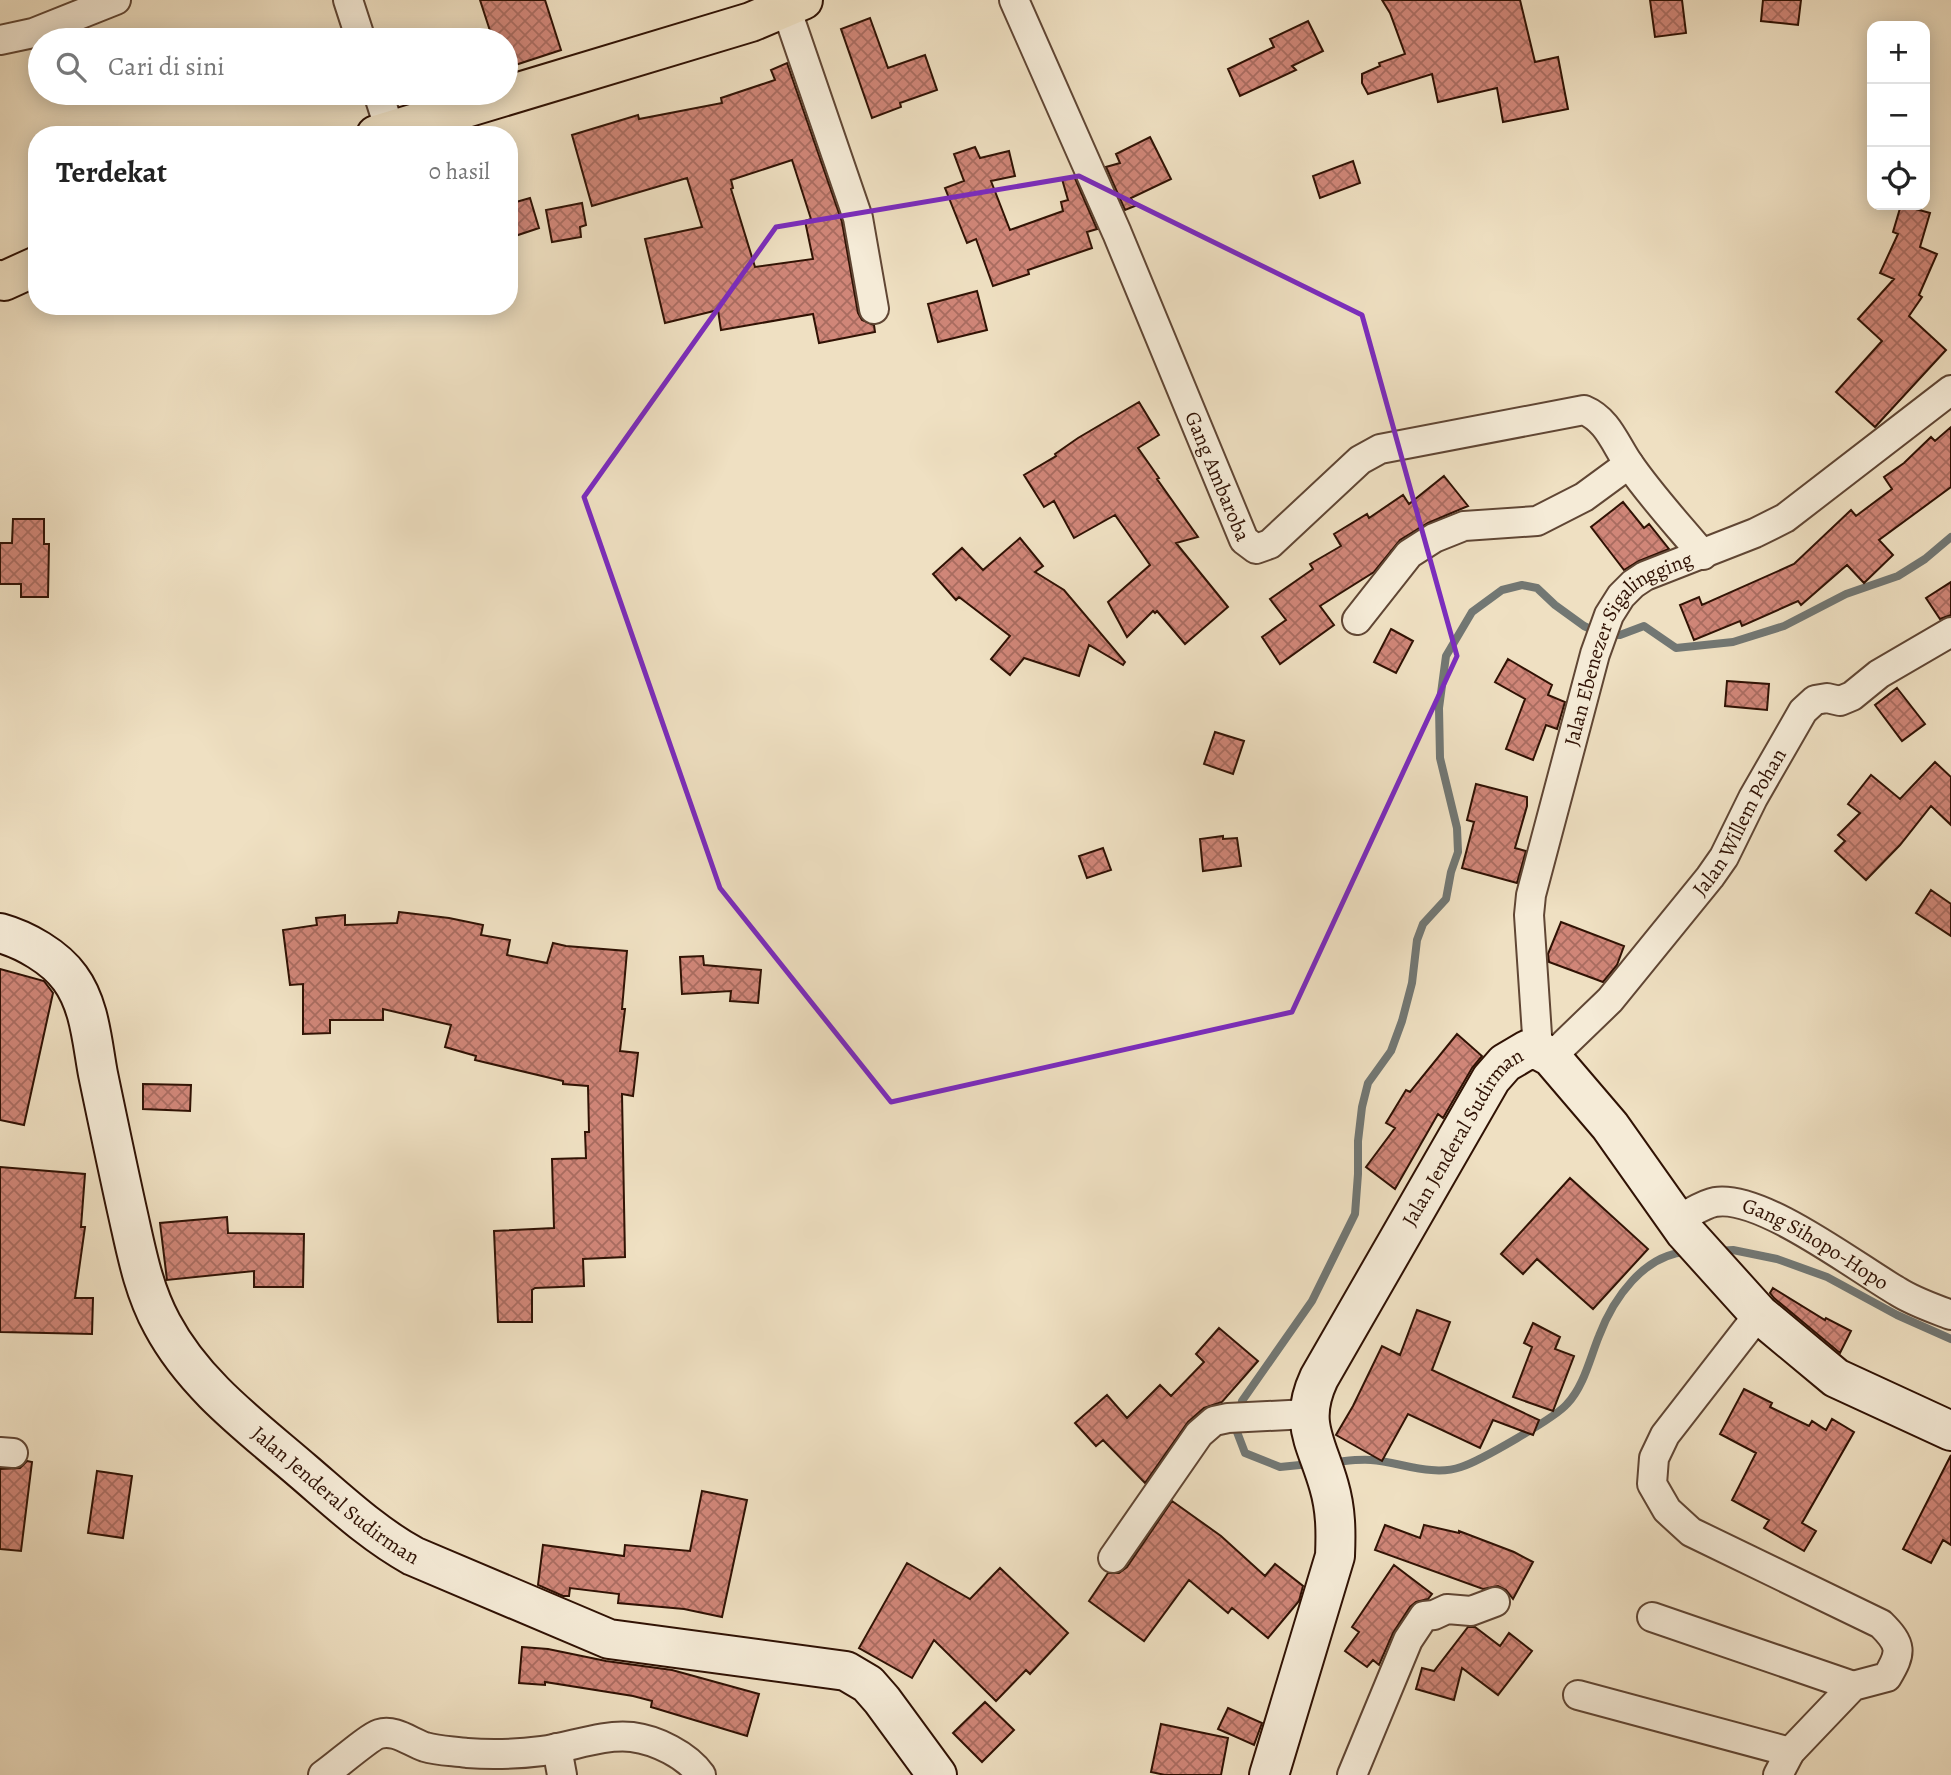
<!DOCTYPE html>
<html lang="id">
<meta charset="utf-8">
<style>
body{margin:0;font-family:Alegreya,serif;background:#f6f6f6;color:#222}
.controls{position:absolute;right:21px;top:21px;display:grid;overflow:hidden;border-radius:14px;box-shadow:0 4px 18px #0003}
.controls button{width:63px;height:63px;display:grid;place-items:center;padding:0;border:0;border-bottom:2px solid #e0e0e0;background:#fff;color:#222;font:35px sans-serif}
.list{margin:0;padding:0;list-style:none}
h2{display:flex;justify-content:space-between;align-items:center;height:91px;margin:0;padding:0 28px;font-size:30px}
h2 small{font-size:23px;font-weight:400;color:#767676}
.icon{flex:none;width:38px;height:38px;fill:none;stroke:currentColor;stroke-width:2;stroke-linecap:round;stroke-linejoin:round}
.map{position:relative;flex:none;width:1951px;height:1775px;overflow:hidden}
.search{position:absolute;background:#fff;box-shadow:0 4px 18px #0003;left:28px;top:28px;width:490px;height:77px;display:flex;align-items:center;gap:18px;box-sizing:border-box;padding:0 24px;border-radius:38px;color:#767676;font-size:26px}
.panel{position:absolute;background:#fff;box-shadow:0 4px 18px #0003;left:28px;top:126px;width:490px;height:189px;border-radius:28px}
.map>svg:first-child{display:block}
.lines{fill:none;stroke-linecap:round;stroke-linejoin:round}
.stream{stroke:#727773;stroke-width:8}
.building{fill:url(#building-cross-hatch);stroke:#301204;stroke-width:2;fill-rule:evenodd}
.street-casing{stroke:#604634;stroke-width:32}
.secondary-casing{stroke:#301204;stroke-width:42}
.highway-casing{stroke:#301204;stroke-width:42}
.street{stroke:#f5ebd7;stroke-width:28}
.secondary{stroke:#f5ebd7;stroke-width:38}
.highway{stroke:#efe0c2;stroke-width:38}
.marked{fill:none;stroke:#7b2cbf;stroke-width:5;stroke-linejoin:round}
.labels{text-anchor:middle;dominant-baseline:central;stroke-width:5;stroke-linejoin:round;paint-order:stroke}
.street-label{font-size:21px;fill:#301204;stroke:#f5ebd7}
</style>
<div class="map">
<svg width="1951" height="1775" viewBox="0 0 1951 1775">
<defs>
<pattern id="building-cross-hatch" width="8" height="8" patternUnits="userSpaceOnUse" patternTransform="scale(1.75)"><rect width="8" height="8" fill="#d08678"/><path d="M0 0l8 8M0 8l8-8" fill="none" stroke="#a96c60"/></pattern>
</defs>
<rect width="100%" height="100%" fill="#efe0c2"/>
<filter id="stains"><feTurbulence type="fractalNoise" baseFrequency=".00286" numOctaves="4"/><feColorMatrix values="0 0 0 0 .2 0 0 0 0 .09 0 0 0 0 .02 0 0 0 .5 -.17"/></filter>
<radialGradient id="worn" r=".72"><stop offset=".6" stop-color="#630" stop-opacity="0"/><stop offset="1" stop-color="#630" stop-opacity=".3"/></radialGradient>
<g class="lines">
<path class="stream" d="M 1609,635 L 1620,635 L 1644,626 L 1676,648 L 1733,642 L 1784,626 L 1846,594 L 1898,576 L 1925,559 L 1951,537
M 1717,1251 L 1733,1250 L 1777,1259 L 1827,1277 L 1897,1315 L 1951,1339
M 1334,1462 C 1346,1461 1359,1459 1371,1460 C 1400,1462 1432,1477 1461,1467 C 1480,1461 1555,1418 1567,1404 C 1584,1386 1590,1358 1599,1336 C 1613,1299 1644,1254 1687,1252
M 1310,1464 L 1280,1467 L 1245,1453 L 1237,1432 L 1242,1401 L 1312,1301 L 1355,1214 L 1358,1174 L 1358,1141 L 1362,1107 L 1368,1083 L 1391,1051 L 1402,1021 L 1412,983 L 1417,940 L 1423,924 L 1446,899 L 1451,872 L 1458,852 L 1457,828 L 1440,758 L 1439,708 L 1446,656 L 1472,612 L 1502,590 L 1522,585 L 1537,588 L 1555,605 L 1584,626 L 1597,632"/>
</g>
<path class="building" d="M 480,0 L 545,0 L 561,50 L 506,68 L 506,40 L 493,40 Z
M 1382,0 L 1520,0 L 1535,62 L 1558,57 L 1568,109 L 1503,122 L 1497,88 L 1438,102 L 1432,74 L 1368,94 L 1362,83 L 1362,74 L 1380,66 L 1379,63 L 1405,54 L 1390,13 Z
M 1650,0 L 1682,0 L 1686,33 L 1655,37 Z
M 1763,0 L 1801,0 L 1798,25 L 1761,21 Z
M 870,18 L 888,68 L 925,55 L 937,90 L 900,103 L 901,107 L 872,118 L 841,29 Z
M 1308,21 L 1323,51 L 1292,66 L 1296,70 L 1240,96 L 1228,69 L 1274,47 L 1270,39 Z
M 787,63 L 842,222 L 858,313 L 862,320 L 874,325 L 875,332 L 819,343 L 813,314 L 721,330 L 718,310 L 665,323 L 645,239 L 702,227 L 687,178 L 592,206 L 572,135 L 638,115 L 639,119 L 722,103 L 721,98 L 775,80 L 771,70 ZM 792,160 L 811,219 L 805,221 L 813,259 L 755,267 L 731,189 L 733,188 L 731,180 Z
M 1150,137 L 1171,179 L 1131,198 L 1135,206 L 1125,210 L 1106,167 L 1120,163 L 1116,154 Z
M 975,147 L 980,158 L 1009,151 L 1015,176 L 991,181 L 1010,230 L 1063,211 L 1061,202 L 1068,200 L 1062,179 L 1074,176 L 1097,229 L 1087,232 L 1092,248 L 1028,270 L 1029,274 L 993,286 L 976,239 L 967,243 L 945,188 L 964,181 L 954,154 Z
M 1353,161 L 1360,183 L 1320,198 L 1313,176 Z
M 530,198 L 539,228 L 509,238 L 509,204 Z
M 582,203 L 586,225 L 580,227 L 581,237 L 552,242 L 546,210 Z
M 1901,205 L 1930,213 L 1920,247 L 1937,254 L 1919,295 L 1922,297 L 1909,316 L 1946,350 L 1875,427 L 1836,392 L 1882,341 L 1858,319 L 1894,279 L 1880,273 L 1898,234 L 1893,232 Z
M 977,291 L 987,330 L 938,342 L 928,304 Z
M 1139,402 L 1159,435 L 1138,448 L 1159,478 L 1157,479 L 1198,537 L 1176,543 L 1228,607 L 1185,644 L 1157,611 L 1155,613 L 1153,611 L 1127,637 L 1108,602 L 1150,565 L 1115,515 L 1074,538 L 1054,501 L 1044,507 L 1024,475 L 1056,456 L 1055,454 L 1078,438 Z
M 1951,427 L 1951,487 L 1879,540 L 1893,555 L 1864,583 L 1847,565 L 1801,605 L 1798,601 L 1742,626 L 1740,621 L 1694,640 L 1680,605 L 1699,597 L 1702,605 L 1794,564 L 1851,510 L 1856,516 L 1892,489 L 1884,477 L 1904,463 L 1931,437 L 1935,441 Z
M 1444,476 L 1468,506 L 1428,523 L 1400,540 L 1374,572 L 1320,606 L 1334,625 L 1280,664 L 1262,637 L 1286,620 L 1270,599 L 1313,569 L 1310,564 L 1341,546 L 1334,534 L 1367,514 L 1369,518 L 1403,495 L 1409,504 Z
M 1623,502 L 1644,528 L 1649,524 L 1669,549 L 1639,561 L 1624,570 L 1591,527 Z
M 13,519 L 44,519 L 44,544 L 49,544 L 48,597 L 21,597 L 21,584 L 0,584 L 0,543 L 12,543 Z
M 1020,538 L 1043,566 L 1035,572 L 1064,590 L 1125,662 L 1123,665 L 1089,645 L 1079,676 L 1024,658 L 1010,675 L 991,659 L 1010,636 L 959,597 L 956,600 L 933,574 L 962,548 L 983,570 Z
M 1951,582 L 1951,615 L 1940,619 L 1926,598 Z
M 1391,629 L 1413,641 L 1396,673 L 1374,662 Z
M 1508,659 L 1552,685 L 1548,695 L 1565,702 L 1557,729 L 1546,725 L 1533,760 L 1506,749 L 1525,699 L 1495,682 Z
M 1727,681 L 1769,684 L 1767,710 L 1725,706 Z
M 1897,688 L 1925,724 L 1902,741 L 1875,705 Z
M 1215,732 L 1244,741 L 1233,774 L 1204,764 Z
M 1935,762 L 1951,777 L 1951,825 L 1931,806 L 1900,845 L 1866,880 L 1835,851 L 1845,841 L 1838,835 L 1860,813 L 1848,804 L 1871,775 L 1900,799 Z
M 1476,784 L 1527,797 L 1527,806 L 1515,848 L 1526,851 L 1517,883 L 1462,868 L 1474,822 L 1467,820 Z
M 1223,836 L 1223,839 L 1237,838 L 1241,866 L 1203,871 L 1200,839 Z
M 1103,848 L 1111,870 L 1087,878 L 1079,856 Z
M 1931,890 L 1951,904 L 1951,936 L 1916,913 Z
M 399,912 L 449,918 L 483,925 L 481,935 L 510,940 L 507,955 L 547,963 L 553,943 L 566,946 L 627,951 L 622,1009 L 625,1009 L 620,1051 L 638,1053 L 633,1096 L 622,1094 L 625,1257 L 583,1259 L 584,1286 L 535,1288 L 532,1290 L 532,1322 L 498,1322 L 494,1231 L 554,1228 L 552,1159 L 586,1158 L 585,1132 L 589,1132 L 588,1086 L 563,1084 L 563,1081 L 475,1060 L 476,1056 L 445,1047 L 451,1025 L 383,1009 L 383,1020 L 330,1020 L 330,1033 L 303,1034 L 303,984 L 290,985 L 283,930 L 317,925 L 316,918 L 345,915 L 345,925 L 397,923 Z
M 1561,922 L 1624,946 L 1617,965 L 1603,982 L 1549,962 L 1548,954 Z
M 703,956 L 704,965 L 761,970 L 758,1003 L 730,1001 L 731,991 L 682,994 L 680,957 Z
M 0,969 L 44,981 L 53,993 L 24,1125 L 0,1120 Z
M 1457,1034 L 1482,1056 L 1472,1068 L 1443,1118 L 1438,1114 L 1395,1189 L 1366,1167 L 1395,1128 L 1386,1123 L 1406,1090 L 1410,1092 Z
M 143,1084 L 191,1085 L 190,1111 L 143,1109 Z
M 0,1167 L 85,1174 L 81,1227 L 85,1227 L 75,1298 L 93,1298 L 92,1334 L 0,1332 Z
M 1570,1178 L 1648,1249 L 1593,1309 L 1537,1259 L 1523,1274 L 1501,1254 Z
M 227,1217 L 228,1233 L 304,1234 L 303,1287 L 254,1287 L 254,1271 L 167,1280 L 160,1223 Z
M 1773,1288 L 1825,1320 L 1826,1318 L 1851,1331 L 1840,1353 L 1774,1298 L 1770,1293 Z
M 1417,1310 L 1450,1322 L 1432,1370 L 1539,1420 L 1533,1435 L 1493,1420 L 1480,1448 L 1408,1414 L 1382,1461 L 1336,1435 L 1353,1406 L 1382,1346 L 1400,1355 Z
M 1533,1323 L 1560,1337 L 1555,1349 L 1574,1356 L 1553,1411 L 1513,1397 L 1532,1347 L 1524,1343 Z
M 1219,1328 L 1258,1361 L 1222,1402 L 1204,1408 L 1188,1422 L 1145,1483 L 1103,1440 L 1096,1446 L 1075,1423 L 1107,1395 L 1127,1418 L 1160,1385 L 1171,1396 L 1204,1362 L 1196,1354 Z
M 1744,1389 L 1772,1403 L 1770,1407 L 1809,1426 L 1812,1421 L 1826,1430 L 1832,1419 L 1854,1432 L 1802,1523 L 1816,1531 L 1804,1551 L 1764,1528 L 1769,1520 L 1732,1500 L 1756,1453 L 1720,1434 Z
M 1951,1455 L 1951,1545 L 1943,1540 L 1931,1563 L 1903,1549 Z
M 27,1461 L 32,1462 L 21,1551 L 0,1549 L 0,1469 L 20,1468 Z
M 97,1471 L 132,1476 L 123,1538 L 88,1533 Z
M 702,1491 L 747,1500 L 722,1617 L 684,1609 L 618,1603 L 619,1594 L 570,1588 L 569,1596 L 563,1596 L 538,1585 L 543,1545 L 624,1556 L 625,1545 L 690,1551 Z
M 1172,1501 L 1221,1536 L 1265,1576 L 1275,1564 L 1303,1586 L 1299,1601 L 1268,1638 L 1232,1608 L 1228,1613 L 1189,1580 L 1144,1641 L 1089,1601 L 1108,1573 L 1119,1573 L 1127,1567 Z
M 1385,1525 L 1420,1538 L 1424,1525 L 1459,1533 L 1459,1531 L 1514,1552 L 1533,1562 L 1513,1599 L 1506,1590 L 1498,1586 L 1483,1589 L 1375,1550 Z
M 907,1563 L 970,1599 L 1000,1568 L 1068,1633 L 1030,1674 L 1026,1670 L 996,1701 L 934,1640 L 912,1678 L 859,1648 Z
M 1394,1565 L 1432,1594 L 1428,1599 L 1416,1602 L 1410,1607 L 1393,1633 L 1379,1665 L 1373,1660 L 1367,1667 L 1345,1651 L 1359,1632 L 1352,1627 Z
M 1468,1627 L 1475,1627 L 1500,1646 L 1509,1633 L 1532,1651 L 1498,1695 L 1462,1668 L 1454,1700 L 1416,1689 L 1422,1668 L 1434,1671 Z
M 522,1647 L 548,1649 L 606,1661 L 672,1670 L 759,1694 L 747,1736 L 651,1707 L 652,1701 L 633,1696 L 545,1682 L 545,1685 L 519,1683 Z
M 985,1702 L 1014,1730 L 982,1762 L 953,1733 Z
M 1228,1708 L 1262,1723 L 1254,1745 L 1218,1729 Z
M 1161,1724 L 1228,1738 L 1221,1775 L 1165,1775 L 1151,1772 Z"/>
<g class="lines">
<defs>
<g id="street">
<path d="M 348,0 L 361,40"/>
<path id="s1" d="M 1014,0 L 1117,233 L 1244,540 L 1256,549 L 1270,544 L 1360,460 L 1380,449 L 1584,410 C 1608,420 1615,444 1629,464 C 1651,496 1678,525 1703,555"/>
<path d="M 786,8 L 858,218 L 874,309"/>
<path d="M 0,40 L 33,33 L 116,0"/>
<path d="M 378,93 L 390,130"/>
<path d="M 1357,620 L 1409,554 L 1434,538 L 1464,526 L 1537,521 L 1584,497 L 1629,464"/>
<path id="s2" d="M 1538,1050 L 1529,915 L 1531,895 L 1595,654 L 1609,615 L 1621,596 L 1633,584 L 1645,576 L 1755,533 L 1785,518 L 1951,390"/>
<path id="s3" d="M 1551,1057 L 1610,1000 L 1710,877 L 1724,857 L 1753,798 L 1803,711 L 1815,700 L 1827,698 L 1840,701 L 1852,696 L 1879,674 L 1951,632"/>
<path id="s4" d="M 1676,1220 C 1688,1215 1703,1204 1715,1202 C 1761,1194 1857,1268 1897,1291 C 1914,1302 1933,1308 1951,1315"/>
<path d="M 1759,1314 L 1665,1435 L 1654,1458 L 1652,1484 L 1667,1510 L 1691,1532 L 1881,1624 C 1902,1645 1902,1652 1887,1677 L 1853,1686 L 1790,1752 L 1778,1775"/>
<path d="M 0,1452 L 13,1453"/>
<path d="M 1113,1558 L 1199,1434 L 1214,1421 L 1228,1418 L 1308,1414"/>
<path d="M 1652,1617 L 1853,1686"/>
<path d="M 1578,1695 L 1790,1752"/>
<path d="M 557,1748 L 562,1775"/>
<path d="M 323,1775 C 335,1767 369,1737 379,1734 C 395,1729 410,1742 425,1747 C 438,1751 454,1751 467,1753 C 492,1755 518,1754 542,1751 C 572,1747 601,1734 632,1737 C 656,1740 687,1755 701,1775"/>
<path d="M 1352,1775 L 1408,1640 L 1424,1616 L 1434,1615 L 1447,1609 L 1471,1611 L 1495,1602"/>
</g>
<g id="secondary">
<path id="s5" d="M 0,933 C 25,940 55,957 70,978 C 90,1005 92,1042 98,1074 C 108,1122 118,1170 129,1219 C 137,1255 144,1291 162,1324 C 195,1386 252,1427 304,1472 C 339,1502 373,1534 413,1556 L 609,1639 L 846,1671 L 868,1684 L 882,1700 L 937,1775"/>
<path id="s6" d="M 1269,1775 L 1335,1556 C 1336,1532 1336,1510 1329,1486 C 1317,1443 1298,1423 1319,1378 L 1491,1079 L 1505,1063 L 1527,1050 L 1538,1050 L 1551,1057 L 1610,1126 L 1685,1232 L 1759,1314 L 1836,1378 L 1951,1431"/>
</g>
<path id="highway" d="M 376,135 L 751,22 L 803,0
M 0,280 L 4,281 L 37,266"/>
</defs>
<use href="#street" class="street-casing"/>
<use href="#secondary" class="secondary-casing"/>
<use href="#highway" class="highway-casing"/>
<use href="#street" class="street"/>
<use href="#secondary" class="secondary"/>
<use href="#highway" class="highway"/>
</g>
<path class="marked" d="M 1079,176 L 1362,315 L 1457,656 L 1292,1012 L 891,1102 L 720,888 L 584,497 L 776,227 Z"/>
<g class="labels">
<g class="street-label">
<text stroke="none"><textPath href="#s1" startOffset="518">Gang Ambaroba</textPath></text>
<text stroke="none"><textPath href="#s2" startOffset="430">Jalan Ebenezer Sigalingging</textPath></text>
<text stroke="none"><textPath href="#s3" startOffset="303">Jalan Willem Pohan</textPath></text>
<text stroke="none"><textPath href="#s6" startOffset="693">Jalan Jenderal Sudirman</textPath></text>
<text stroke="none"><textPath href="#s4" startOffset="154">Gang Sihopo-Hopo</textPath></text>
<text stroke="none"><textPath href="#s5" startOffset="690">Jalan Jenderal Sudirman</textPath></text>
</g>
</g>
<rect width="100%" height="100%" filter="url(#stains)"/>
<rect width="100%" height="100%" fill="url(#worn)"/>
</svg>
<div class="controls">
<button>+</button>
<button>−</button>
<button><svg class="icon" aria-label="locate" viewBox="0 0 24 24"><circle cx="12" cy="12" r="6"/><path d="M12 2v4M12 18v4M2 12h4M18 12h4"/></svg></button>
</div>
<div class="search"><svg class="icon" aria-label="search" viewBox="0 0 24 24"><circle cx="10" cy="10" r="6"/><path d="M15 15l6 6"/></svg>Cari di sini</div>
<section class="panel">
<h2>Terdekat<small>0 hasil</small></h2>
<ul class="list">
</ul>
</section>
</div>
